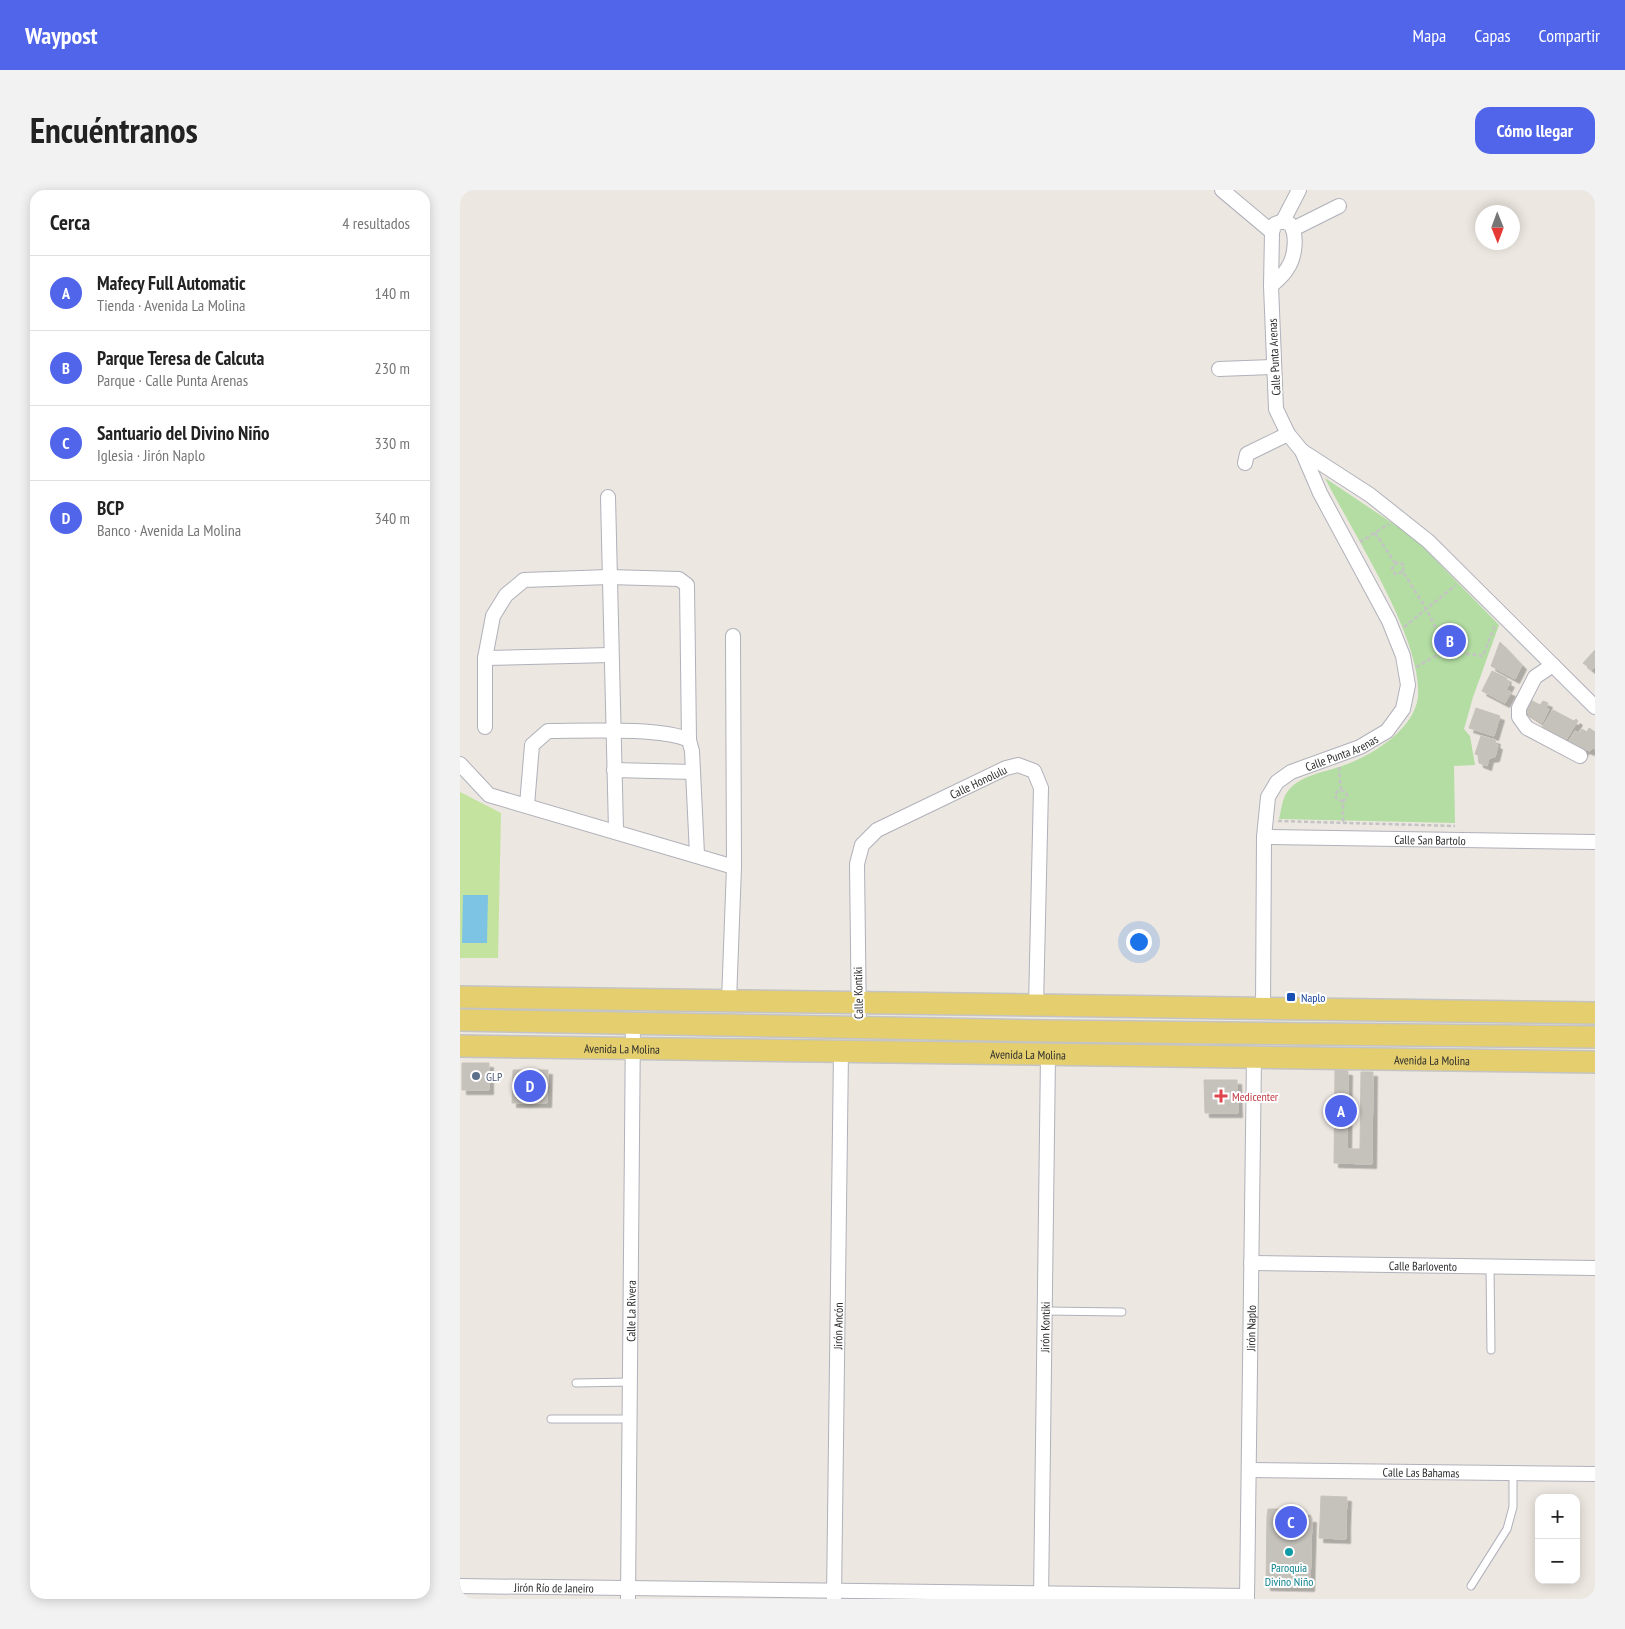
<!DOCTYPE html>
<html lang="es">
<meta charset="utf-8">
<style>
body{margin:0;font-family:"PT Sans Narrow",sans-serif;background:#f2f2f2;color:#222}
.controls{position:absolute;right:15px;bottom:15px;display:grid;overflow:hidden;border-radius:10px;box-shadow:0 2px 12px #0003}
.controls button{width:45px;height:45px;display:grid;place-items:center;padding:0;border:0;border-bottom:1px solid #e0e0e0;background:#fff;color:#222;font:25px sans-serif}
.compass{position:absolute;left:1015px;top:15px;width:45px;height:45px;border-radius:50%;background:#fff;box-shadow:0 2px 12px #0003;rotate:179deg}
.you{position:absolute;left:678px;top:751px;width:18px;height:18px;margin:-12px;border:4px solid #fff;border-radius:50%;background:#1a73e8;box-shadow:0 0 0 8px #1a73e833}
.badge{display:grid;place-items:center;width:32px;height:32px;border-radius:50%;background:#5065e9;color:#fff;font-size:16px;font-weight:700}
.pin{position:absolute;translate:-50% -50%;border:2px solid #fff;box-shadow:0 1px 5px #0006}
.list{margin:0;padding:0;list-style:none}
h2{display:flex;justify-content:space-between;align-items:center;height:65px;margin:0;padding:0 20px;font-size:21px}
h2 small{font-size:16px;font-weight:400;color:#767676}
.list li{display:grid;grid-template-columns:32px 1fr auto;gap:15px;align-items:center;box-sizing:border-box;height:75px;padding:0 20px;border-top:1px solid #e0e0e0}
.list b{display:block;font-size:19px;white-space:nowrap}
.list p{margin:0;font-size:16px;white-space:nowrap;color:#767676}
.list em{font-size:16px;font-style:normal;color:#767676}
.map{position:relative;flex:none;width:1135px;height:1409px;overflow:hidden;border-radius:15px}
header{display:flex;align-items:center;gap:30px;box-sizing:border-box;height:70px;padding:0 25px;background:#5065e9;color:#fff}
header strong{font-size:24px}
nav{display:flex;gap:28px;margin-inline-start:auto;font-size:18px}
.intro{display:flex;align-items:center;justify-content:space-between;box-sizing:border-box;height:120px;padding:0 30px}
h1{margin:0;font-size:35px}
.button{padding:12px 22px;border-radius:15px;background:#5065e9;color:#fff;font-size:18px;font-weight:700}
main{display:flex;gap:30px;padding:0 30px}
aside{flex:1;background:#fff;border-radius:15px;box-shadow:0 2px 12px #0003}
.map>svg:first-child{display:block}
.green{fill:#b3dda2}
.pitch{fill:#c3e39f}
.water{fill:#7dc4e4}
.building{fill:#c5c1bb;stroke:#c8c3b9;filter:url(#shadow)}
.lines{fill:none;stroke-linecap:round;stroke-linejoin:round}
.lane-casing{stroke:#b0b1bb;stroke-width:9}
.street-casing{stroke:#b0b1bb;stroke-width:16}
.primary-casing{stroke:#c4c4c4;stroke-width:24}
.path{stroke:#c4c4c4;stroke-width:2.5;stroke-dasharray:4 2.5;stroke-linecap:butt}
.lane{stroke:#fff;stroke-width:7}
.street{stroke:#fff;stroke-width:14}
.primary{stroke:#e4ce6d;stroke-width:21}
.transit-dot{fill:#1a4fb4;stroke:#fff;stroke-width:2}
.service-dot{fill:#5c6f8a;stroke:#fff;stroke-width:2}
.health-dot{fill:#e0444e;stroke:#fff;stroke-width:2}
.culture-dot{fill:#0f9aa8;stroke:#fff;stroke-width:2}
.labels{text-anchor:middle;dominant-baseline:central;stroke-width:4;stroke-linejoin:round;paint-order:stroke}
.street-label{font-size:12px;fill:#2c2c2c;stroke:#fff}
.transit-label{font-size:12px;fill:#164399;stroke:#fff;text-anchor:start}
.service-label{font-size:12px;fill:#4e5e75;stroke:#fff;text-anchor:start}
.health-label{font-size:12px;fill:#be3a42;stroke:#fff;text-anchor:start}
.culture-label{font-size:12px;fill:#0d838f;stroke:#fff}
</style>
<header>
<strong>Waypost</strong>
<nav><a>Mapa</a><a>Capas</a><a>Compartir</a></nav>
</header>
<div class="intro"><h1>Encuéntranos</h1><a class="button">Cómo llegar</a></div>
<main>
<aside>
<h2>Cerca<small>4 resultados</small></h2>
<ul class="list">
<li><span class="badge">A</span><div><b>Mafecy Full Automatic</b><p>Tienda · Avenida La Molina</p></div><em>140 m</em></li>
<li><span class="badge">B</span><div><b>Parque Teresa de Calcuta</b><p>Parque · Calle Punta Arenas</p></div><em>230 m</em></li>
<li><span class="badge">C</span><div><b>Santuario del Divino Niño</b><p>Iglesia · Jirón Naplo</p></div><em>330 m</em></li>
<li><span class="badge">D</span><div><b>BCP</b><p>Banco · Avenida La Molina</p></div><em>340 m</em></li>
</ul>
</aside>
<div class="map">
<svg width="1135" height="1409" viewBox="0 0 1135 1409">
<defs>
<filter id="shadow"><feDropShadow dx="4.5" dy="4.5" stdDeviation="0" flood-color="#0004"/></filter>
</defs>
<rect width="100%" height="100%" fill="#ece7e0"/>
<path class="green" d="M 865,288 L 953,347 L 1039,435 L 1013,507 L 1004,539 L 1010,546 L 1015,575 L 994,576 L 995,633 L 819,629 C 821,622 822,610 826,604 C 837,586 861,583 879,577 C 908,568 954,541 958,507 C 963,449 892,342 865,288 Z"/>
<path class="pitch" d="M 0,602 L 41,623 L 38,768 L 0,768 Z"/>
<path class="water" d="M 3,705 L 28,705 L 27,753 L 2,753 Z"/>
<path class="building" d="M 1040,452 L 1062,475 L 1055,489 L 1031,476 Z
M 1135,460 L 1135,476 L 1132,480 L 1123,473 Z
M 1032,481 L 1047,488 L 1046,491 L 1050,493 L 1046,500 L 1051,502 L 1045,513 L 1022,501 Z
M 1067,508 L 1080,515 L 1083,511 L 1088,513 L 1086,518 L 1089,519 L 1082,533 L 1061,519 Z
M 1016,518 L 1040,526 L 1034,546 L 1009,538 Z
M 1093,520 L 1114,531 L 1116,529 L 1118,531 L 1105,551 L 1082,537 Z
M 1129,538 L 1135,542 L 1135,559 L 1132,558 L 1130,561 L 1125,559 L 1122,563 L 1107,554 L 1115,541 L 1119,543 L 1122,539 L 1127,542 Z
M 1021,546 L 1036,550 L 1035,554 L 1038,555 L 1035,567 L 1029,568 L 1027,576 L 1019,573 L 1018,565 L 1015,564 Z
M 2,873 L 29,873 L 29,900 L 2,900 Z
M 53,880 L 88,880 L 87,913 L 52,913 Z
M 875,880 L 888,881 L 887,959 L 900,959 L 901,882 L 913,882 L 912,974 L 874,973 Z
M 744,890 L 777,890 L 778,923 L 745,923 Z
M 861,1306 L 887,1307 L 886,1333 L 860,1332 Z
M 808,1319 L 819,1319 L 819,1326 L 807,1326 Z
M 829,1321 L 846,1321 L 846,1328 L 852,1328 L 850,1397 L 806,1396 L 807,1326 L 829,1326 Z
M 860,1332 L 886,1333 L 886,1349 L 859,1348 Z"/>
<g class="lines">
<defs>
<path id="lane" d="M 1030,1077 L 1031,1160
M 585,1121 L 662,1122
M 116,1193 L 171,1192
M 91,1229 L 170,1229
M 1011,1396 L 1047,1339 L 1053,1317 L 1053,1283"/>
<g id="street">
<path d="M 762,0 L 812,42"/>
<path d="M 823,31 L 839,0"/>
<path d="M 833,39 L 879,16"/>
<path d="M 759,179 L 814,177"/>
<path d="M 842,261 L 910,305 L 968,351 L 1135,517"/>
<path d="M 785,273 L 787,264 L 828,244"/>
<path d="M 148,307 L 156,640"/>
<path d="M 25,468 L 151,465"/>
<path d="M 1093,475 L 1075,487 L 1059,518 L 1059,527 L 1067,538 L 1120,566"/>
<path d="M 25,537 L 25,468 L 33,426 L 46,405 L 64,390 L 149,387 L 219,389 L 227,395 L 229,550"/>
<path d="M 0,574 L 29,605 L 274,677"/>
<path d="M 154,580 L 233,582"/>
<path d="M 67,615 L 72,555 L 88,541 C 122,541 201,537 229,550 L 232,561 L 237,664"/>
<path id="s1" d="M 804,647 L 1135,652"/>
<path d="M 269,811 L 274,677 L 273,446"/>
<path id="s2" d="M 803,818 L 804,647 L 808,607 L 817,592 L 831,582 L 900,557 L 927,541 L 943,519 L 948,495 L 943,466 L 929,431 L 860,303 L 842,261 L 828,244 L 816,219 L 811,96 L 812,42 L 815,34 L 823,31 L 830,34 C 838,45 835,68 827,79 C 823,86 816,91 811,96"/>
<path id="s3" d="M 399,837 L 397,674 L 402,655 L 417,640 L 546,578 L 558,575 L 574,581 L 581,598 L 576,816"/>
<path id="s4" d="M 791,1073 L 1135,1078"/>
<path id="s5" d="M 789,1280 L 1135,1284"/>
<path id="s6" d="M 0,1396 L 787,1406"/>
<path id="s7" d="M 374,1408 L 381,861"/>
<path id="s8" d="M 168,1409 L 173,833"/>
<path id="s9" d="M 581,1409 L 588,865"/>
<path id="s10" d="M 787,1409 L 794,867"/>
</g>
<g id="primary">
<path d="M 0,807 L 1135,823"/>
<path d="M 0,830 L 588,841 L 1135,847"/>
<path id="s11" d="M 0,856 L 1135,872"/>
</g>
</defs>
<use href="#lane" class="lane-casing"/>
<use href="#street" class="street-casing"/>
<use href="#primary" class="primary-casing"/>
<path class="path" d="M 915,343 L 935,373
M 900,352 L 929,334
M 943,382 L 935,384 L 932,378 L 938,372 L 944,375 L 943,382 L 967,420 L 984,455
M 944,437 L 996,395
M981 461a6 6 0 1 1 12 0a6 6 0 1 1-12 0Z
M 993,462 L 1023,466 L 1035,435
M 956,477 L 981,463
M 879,577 L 881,600
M 883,612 L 876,608 L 875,604 L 879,600 L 885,601 L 887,605 L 883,612 L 883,634
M 818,631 L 995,636"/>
<use href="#lane" class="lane"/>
<use href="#street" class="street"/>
<use href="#primary" class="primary"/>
</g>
<rect class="transit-dot" x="826" y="802" width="10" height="10" rx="2.5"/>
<circle class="service-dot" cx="16" cy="886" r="5"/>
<path class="health-dot" d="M758.5 898.5h5v5h5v5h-5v5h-5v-5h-5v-5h5z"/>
<circle class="culture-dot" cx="829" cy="1362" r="5"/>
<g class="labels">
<g class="street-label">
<text transform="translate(814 167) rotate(-93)">Calle Punta Arenas</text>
<text stroke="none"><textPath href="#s2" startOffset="300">Calle Punta Arenas</textPath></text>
<text stroke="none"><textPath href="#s3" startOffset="316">Calle Honolulu</textPath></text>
<text stroke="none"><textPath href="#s1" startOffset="166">Calle San Bartolo</textPath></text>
<text transform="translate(398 803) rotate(-91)">Calle Kontiki</text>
<text stroke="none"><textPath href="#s11" startOffset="162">Avenida La Molina</textPath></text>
<text stroke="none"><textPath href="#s11" startOffset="568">Avenida La Molina</textPath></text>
<text stroke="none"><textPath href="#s11" startOffset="972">Avenida La Molina</textPath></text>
<text stroke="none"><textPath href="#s4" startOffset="172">Calle Barlovento</textPath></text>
<text stroke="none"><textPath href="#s8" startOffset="288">Calle La Rivera</textPath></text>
<text stroke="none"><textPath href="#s7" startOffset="272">Jirón Ancón</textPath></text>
<text stroke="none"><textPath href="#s9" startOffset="272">Jirón Kontiki</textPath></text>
<text stroke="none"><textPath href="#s10" startOffset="271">Jirón Naplo</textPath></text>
<text stroke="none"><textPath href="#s5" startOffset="172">Calle Las Bahamas</textPath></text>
<text stroke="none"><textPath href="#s6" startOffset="94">Jirón Río de Janeiro</textPath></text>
</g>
<g class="transit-label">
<text x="841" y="807">Naplo</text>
</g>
<g class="service-label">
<text x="26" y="886">GLP</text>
</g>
<g class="health-label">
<text x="772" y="906">Medicenter</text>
</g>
<g class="culture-label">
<text x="829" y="1377">Paroquia<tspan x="829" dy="14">Divino Niño</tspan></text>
</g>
</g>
</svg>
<div class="controls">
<button>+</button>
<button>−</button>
</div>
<svg class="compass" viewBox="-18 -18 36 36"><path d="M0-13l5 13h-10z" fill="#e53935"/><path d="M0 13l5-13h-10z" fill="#767676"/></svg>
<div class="you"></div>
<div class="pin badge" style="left:881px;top:921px">A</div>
<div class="pin badge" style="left:990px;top:451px">B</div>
<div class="pin badge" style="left:831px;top:1332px">C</div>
<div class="pin badge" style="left:70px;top:896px">D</div>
</div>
</main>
